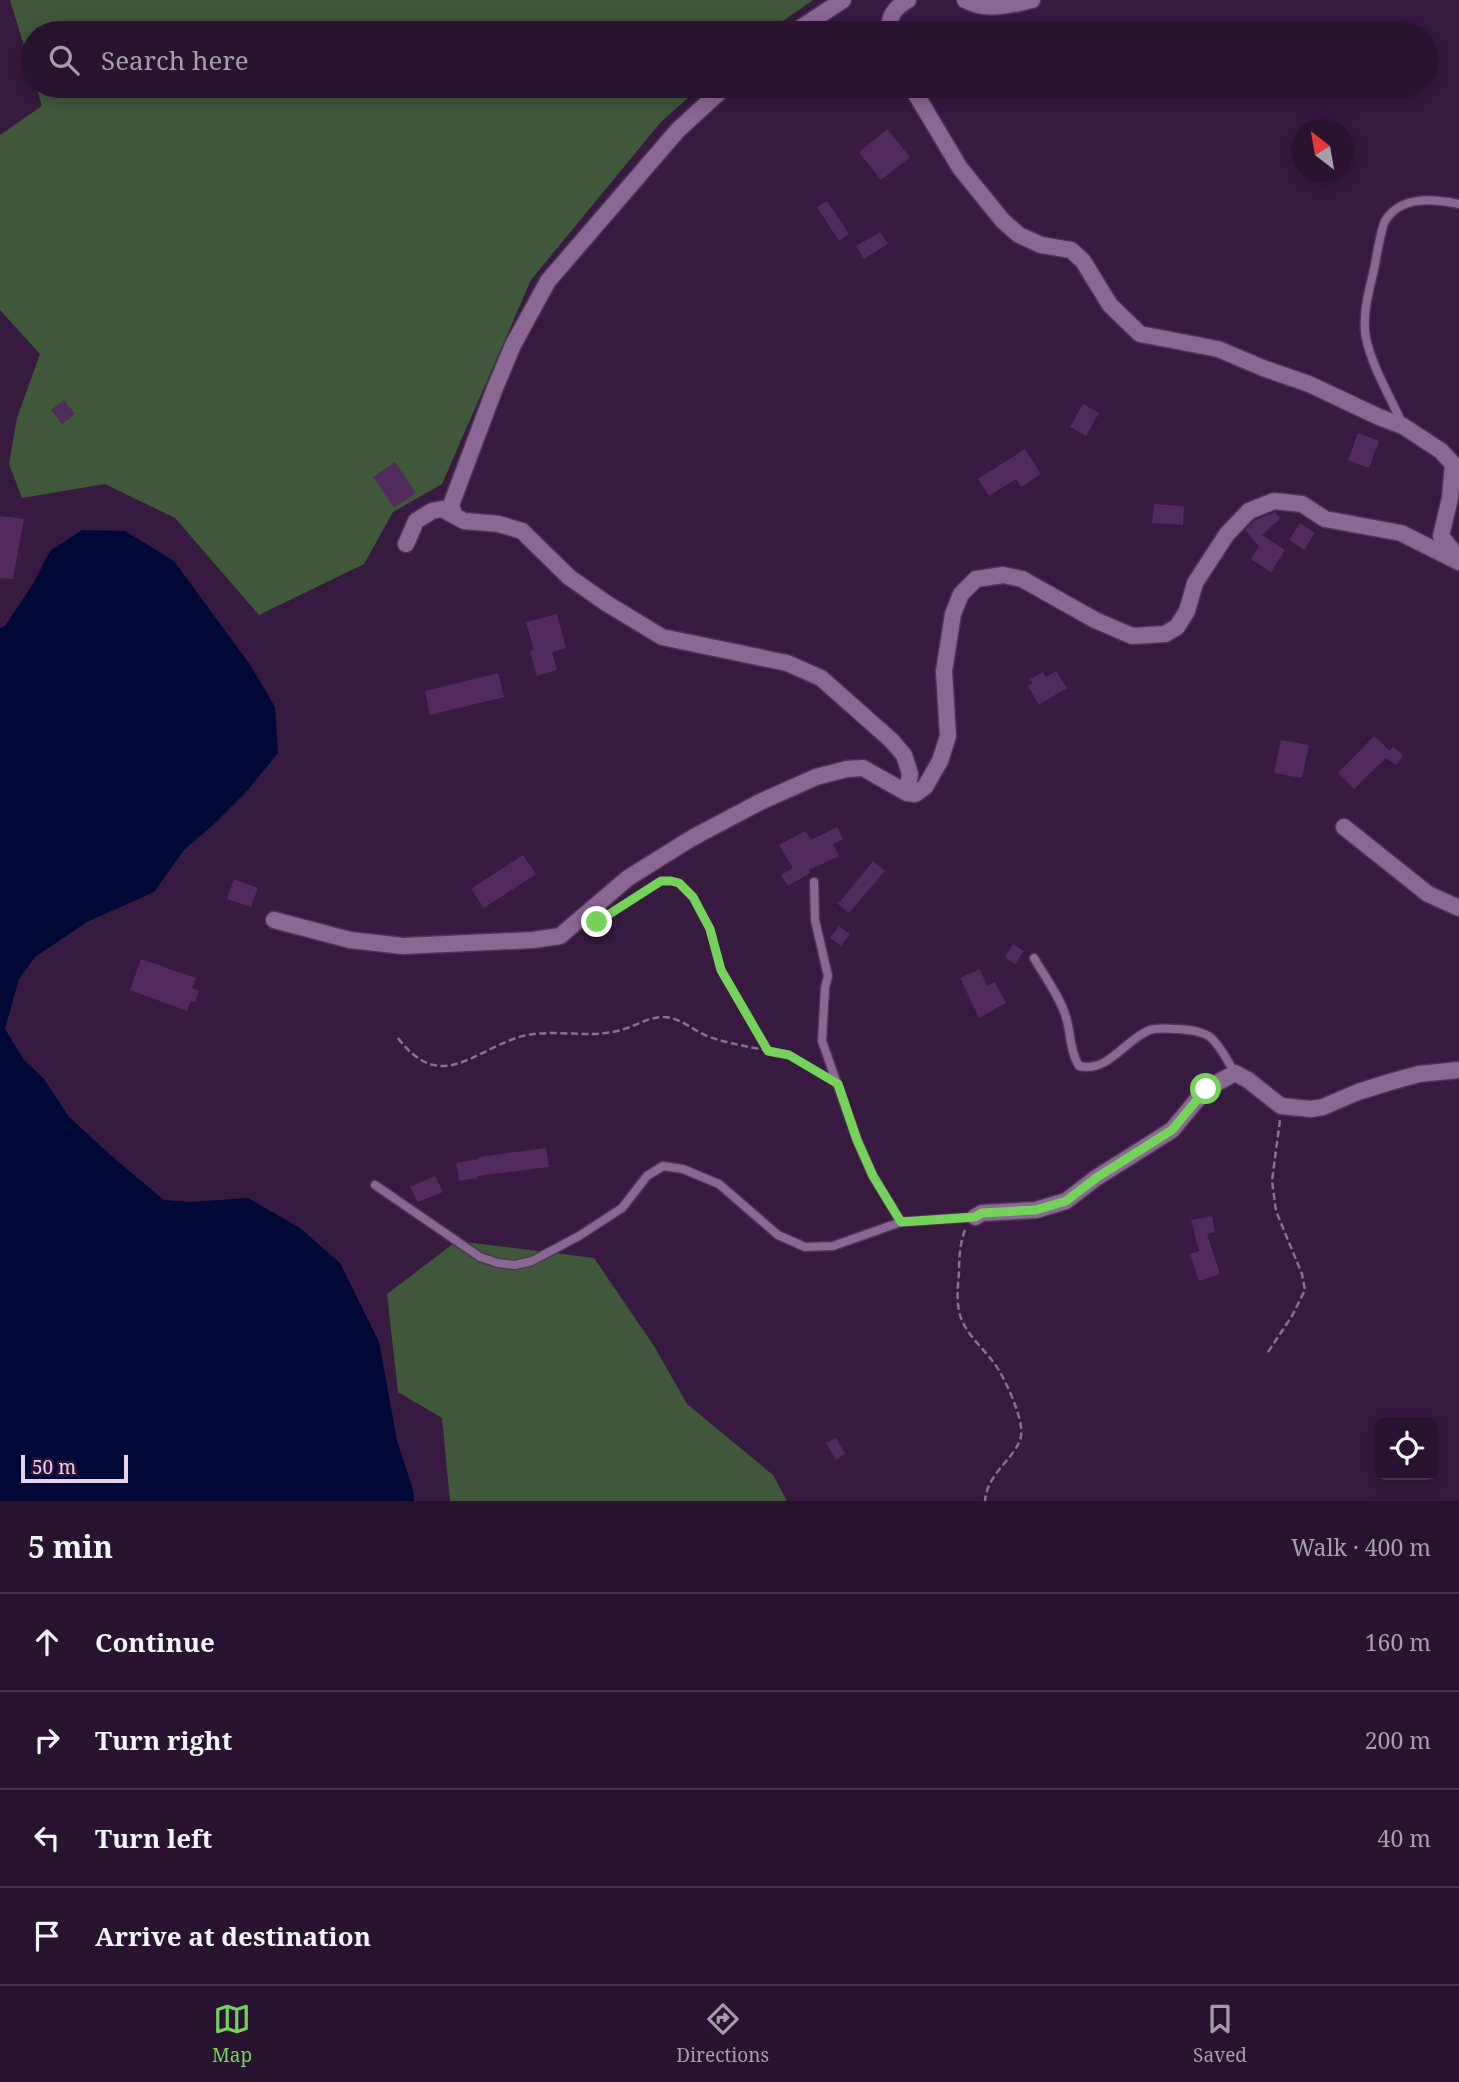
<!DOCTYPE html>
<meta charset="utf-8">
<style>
body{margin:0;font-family:"Noto Serif",serif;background:#36203c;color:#f1f3f6}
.controls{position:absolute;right:21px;bottom:21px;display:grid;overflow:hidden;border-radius:10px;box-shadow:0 4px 18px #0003}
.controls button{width:63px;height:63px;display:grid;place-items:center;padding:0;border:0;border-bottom:2px solid #46324c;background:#2a1330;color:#f1f3f6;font:35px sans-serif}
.compass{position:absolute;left:1291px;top:119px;width:63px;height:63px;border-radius:50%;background:#2a1330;box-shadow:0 4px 18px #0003;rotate:329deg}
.scale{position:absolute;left:21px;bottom:18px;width:107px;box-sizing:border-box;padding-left:7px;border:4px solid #e5d2ea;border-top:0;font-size:19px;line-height:24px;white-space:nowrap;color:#e5d2ea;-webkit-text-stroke:5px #2e0f35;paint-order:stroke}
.stop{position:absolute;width:21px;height:21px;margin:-16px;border:5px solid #75d25b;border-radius:50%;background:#fff}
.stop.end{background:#75d25b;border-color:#fff;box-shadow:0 2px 7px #0008}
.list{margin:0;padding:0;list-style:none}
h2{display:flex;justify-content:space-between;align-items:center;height:91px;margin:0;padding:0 28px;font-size:30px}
h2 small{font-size:23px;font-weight:400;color:#a59eab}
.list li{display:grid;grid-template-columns:46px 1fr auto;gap:21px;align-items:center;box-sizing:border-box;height:98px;padding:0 28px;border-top:2px solid #46324c}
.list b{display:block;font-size:26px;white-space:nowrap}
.list em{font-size:23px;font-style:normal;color:#a59eab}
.icon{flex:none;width:38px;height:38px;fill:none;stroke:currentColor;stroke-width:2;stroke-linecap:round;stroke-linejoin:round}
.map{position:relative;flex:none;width:1459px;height:1501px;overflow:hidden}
.search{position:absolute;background:#2a1330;box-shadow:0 4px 18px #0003;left:21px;right:21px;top:21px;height:77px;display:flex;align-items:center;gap:18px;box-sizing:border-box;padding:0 24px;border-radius:38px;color:#a59eab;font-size:26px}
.sheet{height:483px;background:#2a1330}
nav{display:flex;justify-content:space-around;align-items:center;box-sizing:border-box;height:98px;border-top:2px solid #46324c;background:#2a1330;font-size:19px;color:#a59eab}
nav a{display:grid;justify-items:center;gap:4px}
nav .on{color:#75d25b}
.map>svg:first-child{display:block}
.green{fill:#40583a}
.water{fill:#000835}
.building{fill:#512b5b}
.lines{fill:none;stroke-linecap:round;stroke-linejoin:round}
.service-casing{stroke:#4f3455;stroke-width:11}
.minor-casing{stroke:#4f3455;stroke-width:19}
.path{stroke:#8a7191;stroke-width:2.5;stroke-dasharray:7 3.5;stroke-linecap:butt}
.service{stroke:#8b6794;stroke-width:8}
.minor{stroke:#8b6794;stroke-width:16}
.route{stroke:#75d25b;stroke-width:9}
</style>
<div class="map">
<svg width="1459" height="1501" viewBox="0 0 1459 1501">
<rect width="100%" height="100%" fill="#381940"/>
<path class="green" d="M 10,0 L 813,0 L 766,33 L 33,33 L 33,75 Z
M 36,86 L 701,86 L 660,123 L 531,280 L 442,484 L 393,512 L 364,564 L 259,615 L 175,518 L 105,484 L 22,498 L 9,464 L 17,418 L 40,354 L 0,310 L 0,135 L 42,106 Z
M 457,1241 L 594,1258 L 654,1346 L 687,1404 L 773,1475 L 787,1501 L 450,1501 L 442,1418 L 398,1392 L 387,1294 Z"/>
<path class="water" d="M 82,530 L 125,531 L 174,561 L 251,666 L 275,707 L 278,753 L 247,791 L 214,824 L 184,850 L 154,892 L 87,922 L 35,957 L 19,979 L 5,1029 L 24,1060 L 44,1079 L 69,1117 L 114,1158 L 164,1200 L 190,1202 L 248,1198 L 300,1228 L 340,1263 L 379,1342 L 397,1440 L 413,1490 L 414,1501 L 0,1501 L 0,628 L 5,626 L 33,584 L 50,551 Z"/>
<path class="building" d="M 887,129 L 910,157 L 881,180 L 859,152 Z
M 827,201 L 849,234 L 839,241 L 817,207 Z
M 880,232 L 888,244 L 864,259 L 856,246 Z
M 64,400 L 75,414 L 62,424 L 51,410 Z
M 1083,404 L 1099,413 L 1086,436 L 1070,427 Z
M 1358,433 L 1379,441 L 1369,468 L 1348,460 Z
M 1025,449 L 1041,474 L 1021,487 L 1016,479 L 989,496 L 978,479 Z
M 395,462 L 416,493 L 394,508 L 373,477 Z
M 1154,504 L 1184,506 L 1183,525 L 1152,523 Z
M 1275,512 L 1281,518 L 1262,535 L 1285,550 L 1271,572 L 1251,559 L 1259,546 L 1245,530 L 1255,520 Z
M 0,516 L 24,519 L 13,579 L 0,578 Z
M 1300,523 L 1315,533 L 1304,550 L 1289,540 Z
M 557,614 L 566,648 L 552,652 L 557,670 L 537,676 L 530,651 L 534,650 L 526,622 Z
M 1056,671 L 1067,688 L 1039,705 L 1028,686 L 1033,683 L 1030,679 L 1043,672 L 1046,677 Z
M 498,673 L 504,697 L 430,715 L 425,691 Z
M 1374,736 L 1390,751 L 1393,747 L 1403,755 L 1396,765 L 1386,758 L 1354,789 L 1338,773 Z
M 1281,740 L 1309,745 L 1302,778 L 1274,773 Z
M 837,827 L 843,839 L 833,844 L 839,856 L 809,870 L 810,873 L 788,886 L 781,875 L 793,868 L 779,845 L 805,831 L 811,840 Z
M 523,855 L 536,874 L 484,908 L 471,889 Z
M 873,861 L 885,871 L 849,913 L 838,904 Z
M 234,879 L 258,888 L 251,907 L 227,899 Z
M 839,926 L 850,934 L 841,946 L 830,938 Z
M 1013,944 L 1024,951 L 1015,964 L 1005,957 Z
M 141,959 L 196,978 L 192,988 L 199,991 L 195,1002 L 191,1001 L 187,1011 L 130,990 Z
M 980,969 L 987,986 L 995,982 L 1006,1003 L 979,1018 L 960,978 Z
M 546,1148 L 549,1167 L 477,1176 L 477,1178 L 459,1181 L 456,1163 L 479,1159 L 479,1157 Z
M 435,1176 L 443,1192 L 418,1202 L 410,1187 Z
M 1212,1216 L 1215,1232 L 1207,1234 L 1220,1274 L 1199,1281 L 1190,1254 L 1199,1251 L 1191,1220 Z
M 836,1438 L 845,1454 L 836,1460 L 826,1443 Z"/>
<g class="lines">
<defs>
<path id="service" d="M 1402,423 C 1391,399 1371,364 1366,338 C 1362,318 1368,294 1373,274 C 1376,262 1380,231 1385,221 C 1401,195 1434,199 1459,204
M 814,882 L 815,920 L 828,976 L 825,988 L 822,1041 L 857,1140 L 873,1176 L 901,1222
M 1034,958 C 1045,977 1060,997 1066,1017 C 1071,1034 1070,1052 1079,1066 C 1109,1073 1125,1039 1150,1030 C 1159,1027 1169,1029 1178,1029 C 1189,1030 1201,1031 1210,1037 C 1220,1045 1228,1062 1235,1073
M 375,1185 L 480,1257 L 498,1263 L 515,1265 L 532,1261 L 579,1236 L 622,1208 L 647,1176 L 663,1166 L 683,1169 L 719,1184 L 778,1235 L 805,1247 L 833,1246 L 901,1222 L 975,1217"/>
<path id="minor" d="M 965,0 C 987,12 1009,5 1032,0
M 793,33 L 843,0
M 889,33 C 889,16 893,9 908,0
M 911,86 L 960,168 L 1003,221 L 1019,235 L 1041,245 L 1071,250 L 1083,261 L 1110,305 L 1140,334 L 1218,349 L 1263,368 L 1309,384 L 1379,417 L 1403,426 L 1441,451 L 1453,464 L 1450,498 L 1441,536 L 1459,559
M 454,514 L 451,505 L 495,388 L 513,345 L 548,281 L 678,130 L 726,86
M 406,544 L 416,521 L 432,511 L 442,509 L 464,521 L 499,524 L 522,531 L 569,577 L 606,603 L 662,637 L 787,663 L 821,678 L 891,740 L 904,755 L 910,774 L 907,793
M 1344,827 L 1428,894 L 1459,908
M 274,920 L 350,940 L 403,946 L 533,940 L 560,936 L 628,878 L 692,838 L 760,802 L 816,777 L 847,769 L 863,768 L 907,793 L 915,794 L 925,787 L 940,761 L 948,736 L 944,671 L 953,614 L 961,594 L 976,579 L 1003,575 L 1022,579 L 1095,620 L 1132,636 L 1165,634 L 1177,627 L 1187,611 L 1195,583 L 1227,534 L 1249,511 L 1274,501 L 1302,504 L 1325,519 L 1401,533 L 1459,562
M 975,1217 L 982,1213 L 1036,1210 L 1066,1201 L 1096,1178 L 1172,1130 L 1206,1089 L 1235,1073 L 1248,1080 L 1281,1106 L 1311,1109 L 1323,1107 L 1358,1092 L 1390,1082 L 1419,1074 L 1459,1070"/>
</defs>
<use href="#service" class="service-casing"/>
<use href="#minor" class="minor-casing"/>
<path class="path" d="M 616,909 L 661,881 L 671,881 L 679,883 L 693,897 L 703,915 L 710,929 L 721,969 L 767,1051
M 398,1038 C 439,1092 470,1054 516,1038 C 548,1027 584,1039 617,1031 C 633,1028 647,1017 663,1017 C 680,1017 692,1030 707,1036 C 726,1043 745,1046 764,1050 C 773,1052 783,1053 790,1056 C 802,1061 812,1069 823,1075
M 965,1230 C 960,1243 959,1258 959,1272 C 958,1286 956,1301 960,1315 C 965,1333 983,1348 994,1363 C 1004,1376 1019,1410 1021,1427 C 1026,1453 987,1469 985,1501
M 1268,1352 L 1292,1316 L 1305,1290 L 1302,1274 L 1276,1211 L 1272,1181 L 1280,1120"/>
<use href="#service" class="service"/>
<use href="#minor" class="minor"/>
</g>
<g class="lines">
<path class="route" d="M 597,922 L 661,881 L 671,881 L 679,883 L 693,897 L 710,929 L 721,970 L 768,1051 L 789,1055 L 838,1084 L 857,1140 L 873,1176 L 901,1222 L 975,1217 L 982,1213 L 1036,1210 L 1066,1201 L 1096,1178 L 1172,1130 L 1206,1089"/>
</g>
</svg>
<div class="controls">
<button><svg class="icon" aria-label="locate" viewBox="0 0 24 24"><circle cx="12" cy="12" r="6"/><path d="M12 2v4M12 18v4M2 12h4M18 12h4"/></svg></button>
</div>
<svg class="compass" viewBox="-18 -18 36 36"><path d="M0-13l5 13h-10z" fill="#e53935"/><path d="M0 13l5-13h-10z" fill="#a59eab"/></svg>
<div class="scale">50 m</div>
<div class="stop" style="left:1206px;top:1089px"></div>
<div class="stop end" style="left:597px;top:922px"></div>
<div class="search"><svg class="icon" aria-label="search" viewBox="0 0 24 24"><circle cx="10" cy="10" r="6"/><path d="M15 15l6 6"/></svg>Search here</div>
</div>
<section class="sheet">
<h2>5 min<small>Walk · 400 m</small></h2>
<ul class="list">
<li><svg class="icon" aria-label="ahead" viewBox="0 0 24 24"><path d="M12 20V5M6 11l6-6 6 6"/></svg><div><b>Continue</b></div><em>160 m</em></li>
<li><svg class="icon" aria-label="right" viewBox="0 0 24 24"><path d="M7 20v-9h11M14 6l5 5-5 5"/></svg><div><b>Turn right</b></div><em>200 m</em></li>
<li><svg class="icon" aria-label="left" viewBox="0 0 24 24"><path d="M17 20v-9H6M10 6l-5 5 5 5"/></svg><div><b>Turn left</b></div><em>40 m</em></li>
<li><svg class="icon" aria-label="arrive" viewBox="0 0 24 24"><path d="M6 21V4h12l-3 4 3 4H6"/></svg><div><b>Arrive at destination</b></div></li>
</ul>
</section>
<nav>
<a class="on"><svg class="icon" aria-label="map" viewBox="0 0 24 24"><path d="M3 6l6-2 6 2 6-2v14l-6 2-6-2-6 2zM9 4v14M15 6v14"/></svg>Map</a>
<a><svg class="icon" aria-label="directions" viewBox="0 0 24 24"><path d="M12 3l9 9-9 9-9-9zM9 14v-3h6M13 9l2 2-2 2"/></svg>Directions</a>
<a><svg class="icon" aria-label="saved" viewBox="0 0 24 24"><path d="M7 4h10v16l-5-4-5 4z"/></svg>Saved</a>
</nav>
